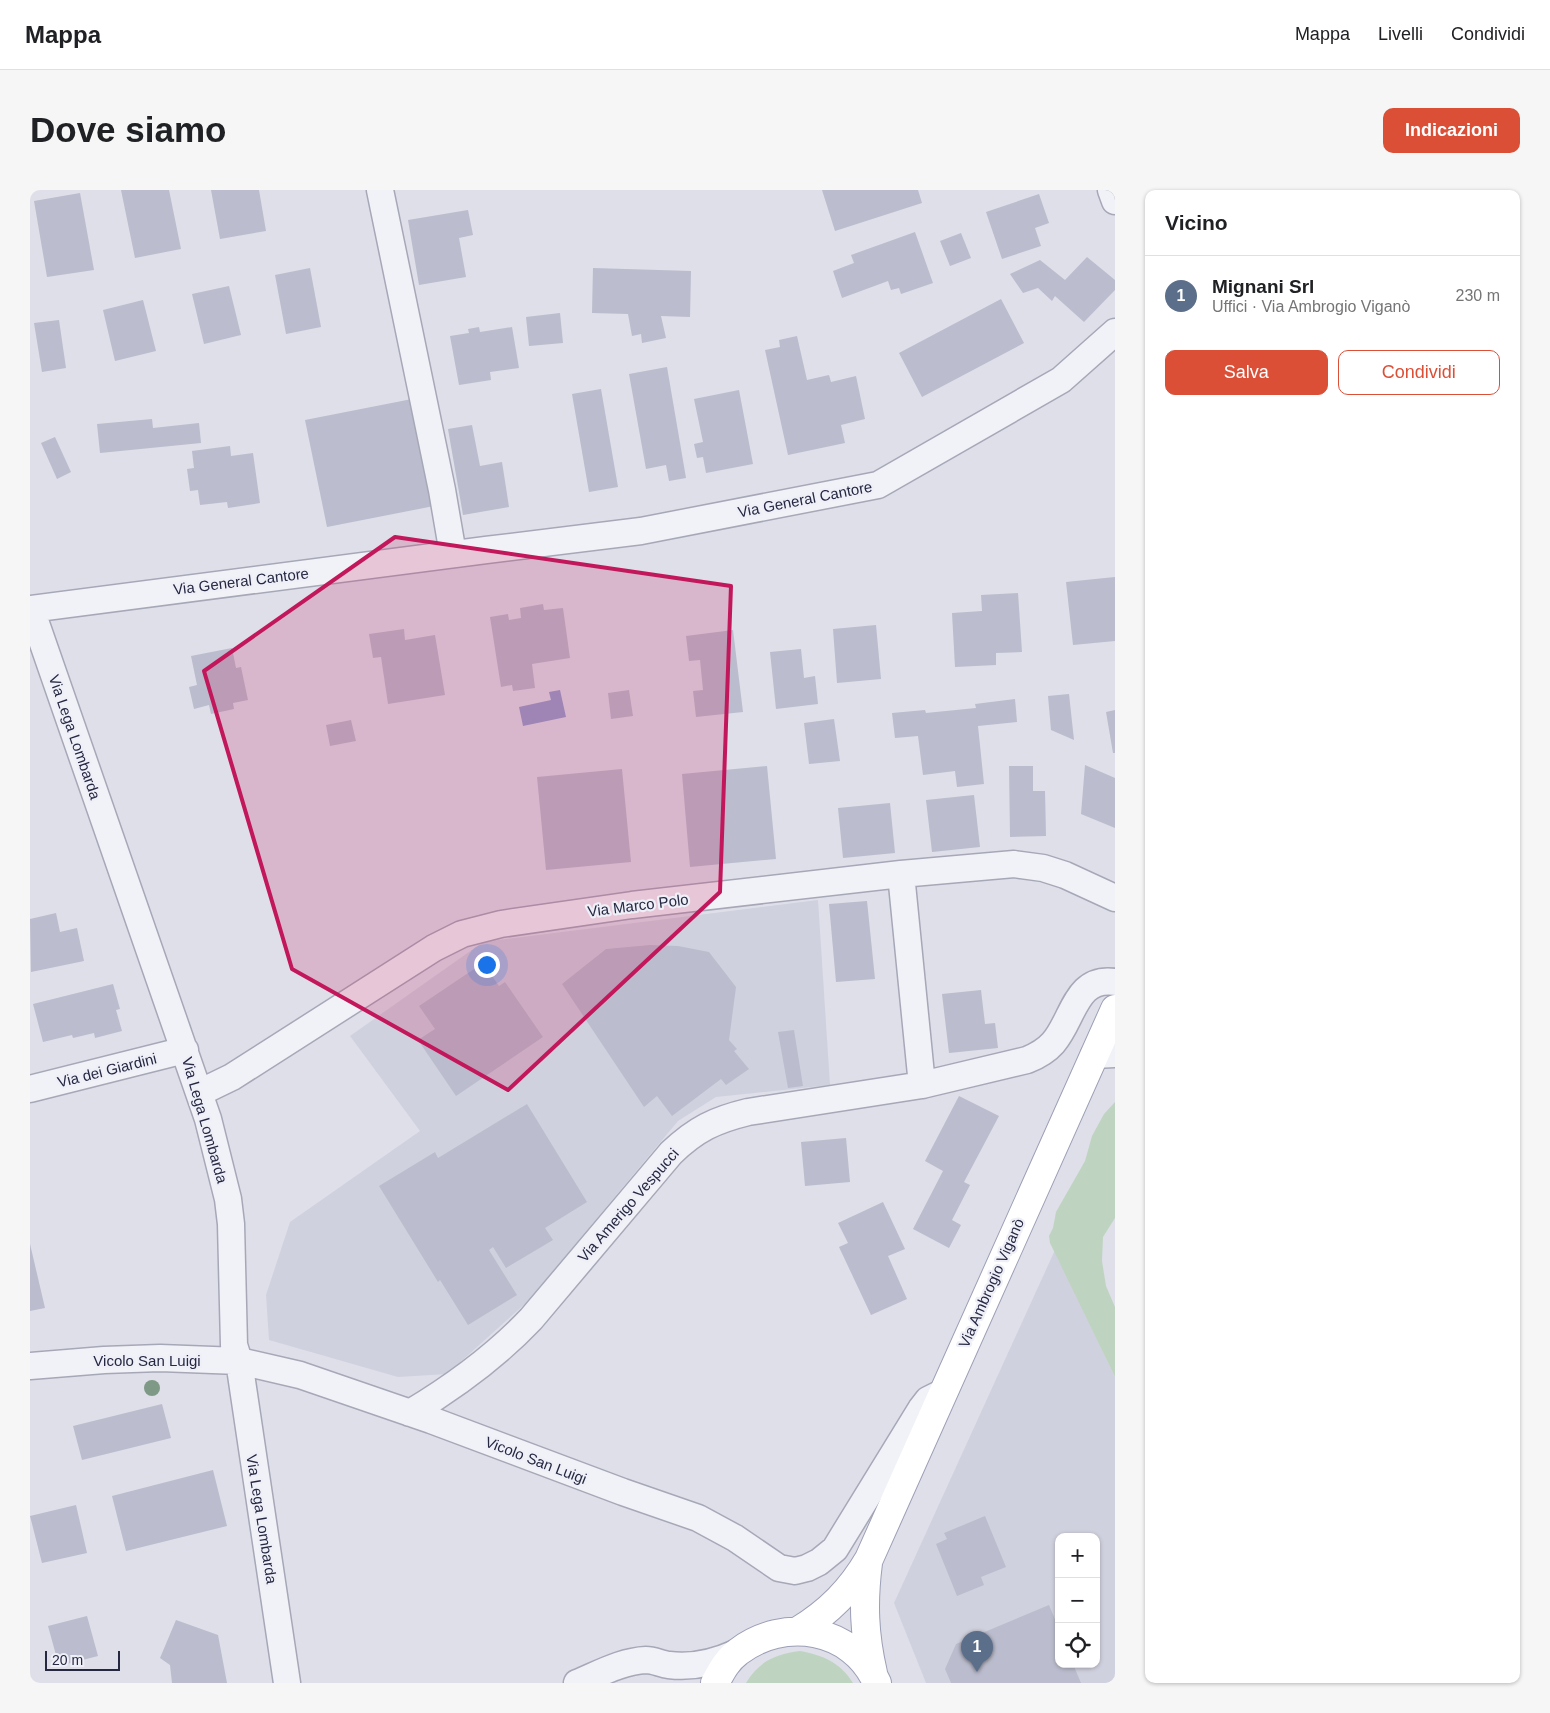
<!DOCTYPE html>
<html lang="it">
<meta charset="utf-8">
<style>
body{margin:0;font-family:Arial,sans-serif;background:#f6f6f6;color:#202124}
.controls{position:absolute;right:15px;bottom:15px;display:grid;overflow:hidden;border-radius:10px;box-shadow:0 1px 4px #0004}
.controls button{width:45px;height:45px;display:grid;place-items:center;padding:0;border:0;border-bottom:1px solid #e0e0e0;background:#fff;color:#202124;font:25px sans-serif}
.scale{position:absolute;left:15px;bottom:12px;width:75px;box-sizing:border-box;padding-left:5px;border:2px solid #262842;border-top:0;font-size:14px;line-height:18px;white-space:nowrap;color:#262842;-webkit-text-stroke:4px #eeeff7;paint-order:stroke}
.you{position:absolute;left:456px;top:774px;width:18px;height:18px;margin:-12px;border:4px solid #fff;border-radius:50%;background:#1a73e8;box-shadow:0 0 0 8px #1a73e833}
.badge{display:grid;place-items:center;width:32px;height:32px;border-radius:50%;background:#db4f37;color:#fff;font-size:16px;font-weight:700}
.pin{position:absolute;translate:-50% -41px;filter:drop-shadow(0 1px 2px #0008)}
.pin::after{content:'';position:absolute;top:26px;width:18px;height:15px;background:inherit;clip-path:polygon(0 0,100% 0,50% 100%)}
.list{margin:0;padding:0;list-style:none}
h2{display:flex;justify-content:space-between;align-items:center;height:65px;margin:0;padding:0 20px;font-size:21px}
h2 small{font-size:16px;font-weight:400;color:#757577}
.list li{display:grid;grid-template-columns:32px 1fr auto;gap:15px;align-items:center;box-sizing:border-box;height:80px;padding:0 20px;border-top:1px solid #e0e0e0}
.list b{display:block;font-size:19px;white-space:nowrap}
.list p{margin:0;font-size:16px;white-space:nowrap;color:#757577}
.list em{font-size:16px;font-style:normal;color:#757577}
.actions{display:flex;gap:10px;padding:15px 20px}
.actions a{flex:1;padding:11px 0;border:1px solid #db4f37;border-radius:10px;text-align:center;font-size:18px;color:#db4f37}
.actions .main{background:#db4f37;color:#fff}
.icon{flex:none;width:28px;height:28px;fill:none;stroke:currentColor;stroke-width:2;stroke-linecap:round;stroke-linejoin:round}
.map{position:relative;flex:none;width:1085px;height:1493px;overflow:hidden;border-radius:10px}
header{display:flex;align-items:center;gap:30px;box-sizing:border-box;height:70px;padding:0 25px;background:#fff;border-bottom:1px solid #e0e0e0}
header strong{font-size:24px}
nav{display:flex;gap:28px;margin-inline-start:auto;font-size:18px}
.intro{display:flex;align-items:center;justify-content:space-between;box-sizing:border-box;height:120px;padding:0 30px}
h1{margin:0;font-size:35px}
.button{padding:12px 22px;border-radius:10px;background:#db4f37;color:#fff;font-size:18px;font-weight:700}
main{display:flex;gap:30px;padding:0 30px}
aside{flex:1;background:#fff;border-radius:10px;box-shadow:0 1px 4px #0004}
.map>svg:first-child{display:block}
.built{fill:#d0d1de;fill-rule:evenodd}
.green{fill:#bfd4c0}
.water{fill:#96a0cd}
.building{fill:#bbbccd}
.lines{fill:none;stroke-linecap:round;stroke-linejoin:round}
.minor-casing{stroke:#a7a8b7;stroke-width:29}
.major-casing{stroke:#9c9fb6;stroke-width:30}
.minor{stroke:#f1f2f7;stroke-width:26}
.major{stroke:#fff;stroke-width:28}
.tree{fill:#7f9987}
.marked{fill:#c2185b;fill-opacity:0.2;stroke:#c2185b;stroke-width:4;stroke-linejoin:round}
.labels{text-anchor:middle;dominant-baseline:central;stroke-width:4.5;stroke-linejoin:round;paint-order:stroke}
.street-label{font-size:15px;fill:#262842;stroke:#eeeff7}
</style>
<header>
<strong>Mappa</strong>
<nav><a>Mappa</a><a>Livelli</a><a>Condividi</a></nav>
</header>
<div class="intro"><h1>Dove siamo</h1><a class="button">Indicazioni</a></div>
<main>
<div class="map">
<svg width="1085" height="1493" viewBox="0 0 1085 1493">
<rect width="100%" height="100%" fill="#dedfe9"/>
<path class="built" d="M 788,710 L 800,895 L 686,907 L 648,931 L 497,1112 L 417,1184 L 368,1187 L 239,1150 L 236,1105 L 260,1032 L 390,941 L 320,846 L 453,752 Z
M 1025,1060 L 1085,1187 L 1085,1493 L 896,1493 L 864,1413 ZM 1029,1347 L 1066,1347 L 1066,1474 L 1029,1474 Z"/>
<path class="green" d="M 1085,912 L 1085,1028 L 1073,1047 L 1072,1071 L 1076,1096 L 1085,1117 L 1085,1187 L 1020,1053 L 1019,1046 L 1023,1038 L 1026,1022 L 1055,971 L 1062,946 L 1074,924 Z
M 770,1461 C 793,1465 811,1473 823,1493 L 716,1493 C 729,1471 746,1464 770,1461 Z"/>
<path class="water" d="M 530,500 L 536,527 L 493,536 L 489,517 L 521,510 L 519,502 Z"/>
<path class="building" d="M 91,0 L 139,0 L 151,59 L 105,68 Z
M 181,0 L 229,0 L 236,41 L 190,49 Z
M 792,0 L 888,0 L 892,13 L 805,41 Z
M 50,3 L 64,80 L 17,87 L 4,11 Z
M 1009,4 L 1019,33 L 1005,38 L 1011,56 L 972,69 L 956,22 Z
M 438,20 L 443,45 L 429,48 L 436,87 L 389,95 L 378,30 Z
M 885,42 L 903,93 L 871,104 L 869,98 L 861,100 L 858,91 L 812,108 L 803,81 L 824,73 L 821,65 Z
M 931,43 L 941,68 L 920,76 L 910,51 Z
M 1057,67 L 1085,90 L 1085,100 L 1054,132 L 1025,106 L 1022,111 L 1008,98 L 993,103 L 980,84 L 1010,70 L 1035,90 Z
M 280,78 L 291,137 L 256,144 L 245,85 Z
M 563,78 L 661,81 L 660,127 L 631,126 L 636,148 L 612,153 L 611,144 L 602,146 L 598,124 L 562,123 Z
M 199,96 L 211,145 L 174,154 L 162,104 Z
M 971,109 L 994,153 L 892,207 L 869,163 Z
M 113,110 L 126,161 L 85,171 L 73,120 Z
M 530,123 L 533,153 L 499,156 L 496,127 Z
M 29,130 L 36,178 L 12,182 L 4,133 Z
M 449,137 L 450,142 L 482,137 L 489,178 L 460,182 L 461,190 L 429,195 L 420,146 L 439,143 L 438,139 Z
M 767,146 L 777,190 L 799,185 L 801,192 L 826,186 L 835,229 L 811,235 L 815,253 L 758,265 L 735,160 L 750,157 L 749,150 Z
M 637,177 L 656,288 L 639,291 L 636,275 L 616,279 L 599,184 Z
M 571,199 L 588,297 L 559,302 L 542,204 Z
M 709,200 L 723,274 L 676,283 L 673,267 L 667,268 L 664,254 L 673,252 L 664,209 Z
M 382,209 L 404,316 L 297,337 L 275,230 Z
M 122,229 L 123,238 L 169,233 L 171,253 L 70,263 L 67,234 Z
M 442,235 L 450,276 L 472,272 L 479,317 L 433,325 L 418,239 Z
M 25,247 L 41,282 L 27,289 L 11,253 Z
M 200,256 L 201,266 L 223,263 L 230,313 L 198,318 L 197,312 L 170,315 L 168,300 L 160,301 L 157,279 L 164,278 L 162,261 Z
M 1085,387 L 1085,451 L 1043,455 L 1036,392 Z
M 988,403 L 992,462 L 966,463 L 966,475 L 925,477 L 922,423 L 952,421 L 951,405 Z
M 513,414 L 514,420 L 533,418 L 540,468 L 502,474 L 505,498 L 483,501 L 482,495 L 471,497 L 460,427 L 478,424 L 479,430 L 491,428 L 490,418 Z
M 846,435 L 851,489 L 807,493 L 803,439 Z
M 374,439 L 375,450 L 405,445 L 415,505 L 358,514 L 351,467 L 343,468 L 339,444 Z
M 703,440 L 713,522 L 666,527 L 663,501 L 673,500 L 670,470 L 659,471 L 656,446 Z
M 202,458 L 206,478 L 211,477 L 218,510 L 203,513 L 204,519 L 181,524 L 179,515 L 164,519 L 159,497 L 167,495 L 161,466 Z
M 771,459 L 774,488 L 785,486 L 788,514 L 746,519 L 740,462 Z
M 599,500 L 603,526 L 581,529 L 578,503 Z
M 1039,504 L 1044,550 L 1021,540 L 1018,506 Z
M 985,509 L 987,532 L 948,536 L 954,594 L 927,597 L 925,581 L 893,585 L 888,546 L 865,548 L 862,523 L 895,520 L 896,523 L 946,518 L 945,514 Z
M 1085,520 L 1085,563 L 1083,563 L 1076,522 Z
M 804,529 L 810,571 L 779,574 L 774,533 Z
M 321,530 L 326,551 L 300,556 L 296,535 Z
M 1055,575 L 1085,588 L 1085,638 L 1051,624 Z
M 737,576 L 746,669 L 660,677 L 652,584 Z
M 979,576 L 1003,576 L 1003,601 L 1015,601 L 1016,646 L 980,647 Z
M 592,579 L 601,672 L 516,680 L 507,587 Z
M 944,605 L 950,657 L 902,662 L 896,610 Z
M 860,613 L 865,663 L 813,668 L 808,618 Z
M 837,711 L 845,789 L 806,792 L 799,714 Z
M 26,723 L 30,742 L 47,738 L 54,771 L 1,782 L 0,729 Z
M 620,755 L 648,756 L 679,762 L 706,797 L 699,850 L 707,859 L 704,861 L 719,879 L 696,895 L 691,889 L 642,926 L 627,906 L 614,917 L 532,794 L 576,759 Z
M 453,773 L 469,796 L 475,792 L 513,847 L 426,906 L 388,850 L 405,839 L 389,816 Z
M 83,794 L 90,819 L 86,820 L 92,841 L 65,848 L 64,843 L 43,848 L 42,845 L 13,852 L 3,814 Z
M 951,800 L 955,834 L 965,833 L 968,858 L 919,863 L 912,804 Z
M 764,840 L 773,896 L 758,898 L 748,842 Z
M 929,906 L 969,926 L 934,992 L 940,995 L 922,1030 L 931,1035 L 919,1058 L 883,1039 L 913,981 L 895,971 Z
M 497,914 L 557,1012 L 515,1038 L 523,1050 L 476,1078 L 463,1057 L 459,1060 L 487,1105 L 438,1135 L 410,1090 L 408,1092 L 349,996 L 405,962 L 408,968 Z
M 816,948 L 820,992 L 775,996 L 771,952 Z
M 853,1012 L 875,1059 L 858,1066 L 877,1109 L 841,1125 L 809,1057 L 818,1053 L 808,1033 Z
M 0,1054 L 15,1118 L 0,1121 Z
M 132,1214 L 141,1248 L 52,1270 L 43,1236 Z
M 183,1280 L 197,1336 L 96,1361 L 82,1306 Z
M 46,1315 L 57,1363 L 12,1373 L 0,1326 Z
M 955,1326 L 976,1377 L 951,1387 L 954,1395 L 927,1406 L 906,1354 L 917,1349 L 914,1343 Z
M 1019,1415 L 1029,1439 L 1029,1474 L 1043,1474 L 1051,1493 L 921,1493 L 915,1479 L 926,1454 Z
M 57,1426 L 68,1466 L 29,1476 L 18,1436 Z
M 146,1430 L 188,1445 L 197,1493 L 142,1493 L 140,1475 L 130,1468 Z"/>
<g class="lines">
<defs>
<path id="minor" d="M 350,0 L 412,300 L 423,364
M 1081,0 L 1085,11
M 0,419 L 456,360 L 611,341 L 848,295 L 1031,190 L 1085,142
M 1,419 L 178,929 L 198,1009 L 201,1034 L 204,1155 L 209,1171 L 257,1493
M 871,684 L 892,895
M 1064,865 L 1085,864
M 0,899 L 155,860
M 169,903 L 202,887 L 404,758 L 432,744 L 471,734 L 602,715 L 871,684 L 984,674 L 1013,678 L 1035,685 L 1085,708
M 0,1176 L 74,1170 L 130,1168 L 209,1171 L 270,1185 L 401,1230 L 593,1302 L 668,1328 L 705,1348 L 749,1378 L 765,1381 L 777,1378 L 789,1372 L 805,1359 L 891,1219 L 898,1210 L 912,1203
M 380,1223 C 425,1196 465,1167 501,1129 L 641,963 C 666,939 685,930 718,922 L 892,895 L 997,870 C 1007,866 1015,862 1023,853 C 1044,829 1045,786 1085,792
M 547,1493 C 569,1484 592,1471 616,1470 C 624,1470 631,1474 639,1475 C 663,1478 684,1473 706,1463"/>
<path id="major" d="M 838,1373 C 833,1412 834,1444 843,1483
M 768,1441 C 799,1422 821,1400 839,1369 L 1085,819
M 685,1493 C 691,1482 697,1470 708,1462 C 753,1427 823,1437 847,1493"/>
</defs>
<use href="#minor" class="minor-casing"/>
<use href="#major" class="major-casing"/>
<use href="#minor" class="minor"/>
<use href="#major" class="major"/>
</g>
<circle class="tree" cx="122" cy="1198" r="8"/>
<path class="marked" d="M 365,347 L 701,396 L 690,702 L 478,900 L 262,779 L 174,481 Z"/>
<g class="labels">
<g class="street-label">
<text transform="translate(775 309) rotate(-11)">Via General Cantore</text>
<text transform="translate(211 391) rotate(-7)">Via General Cantore</text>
<text transform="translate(45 547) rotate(71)">Via Lega Lombarda</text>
<text transform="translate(608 715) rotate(-7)">Via Marco Polo</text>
<text transform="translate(77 880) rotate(-14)">Via dei Giardini</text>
<text transform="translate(175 930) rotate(74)">Via Lega Lombarda</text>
<text transform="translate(598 1015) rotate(-49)">Via Amerigo Vespucci</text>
<text transform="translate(961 1093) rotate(-66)">Via Ambrogio Viganò</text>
<text x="117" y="1170">Vicolo San Luigi</text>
<text transform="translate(506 1270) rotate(21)">Vicolo San Luigi</text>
<text transform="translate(232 1329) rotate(81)">Via Lega Lombarda</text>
</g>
</g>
</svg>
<div class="controls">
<button>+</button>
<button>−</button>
<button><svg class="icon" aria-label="locate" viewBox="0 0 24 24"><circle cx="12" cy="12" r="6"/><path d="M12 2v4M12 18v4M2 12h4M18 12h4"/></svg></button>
</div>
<div class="scale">20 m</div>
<div class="you"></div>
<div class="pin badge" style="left:947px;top:1482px;background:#5c6f8a">1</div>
</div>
<aside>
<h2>Vicino<small></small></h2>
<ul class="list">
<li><span class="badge" style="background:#5c6f8a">1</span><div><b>Mignani Srl</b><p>Uffici · Via Ambrogio Viganò</p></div><em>230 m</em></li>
</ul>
<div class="actions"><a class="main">Salva</a><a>Condividi</a></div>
</aside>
</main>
